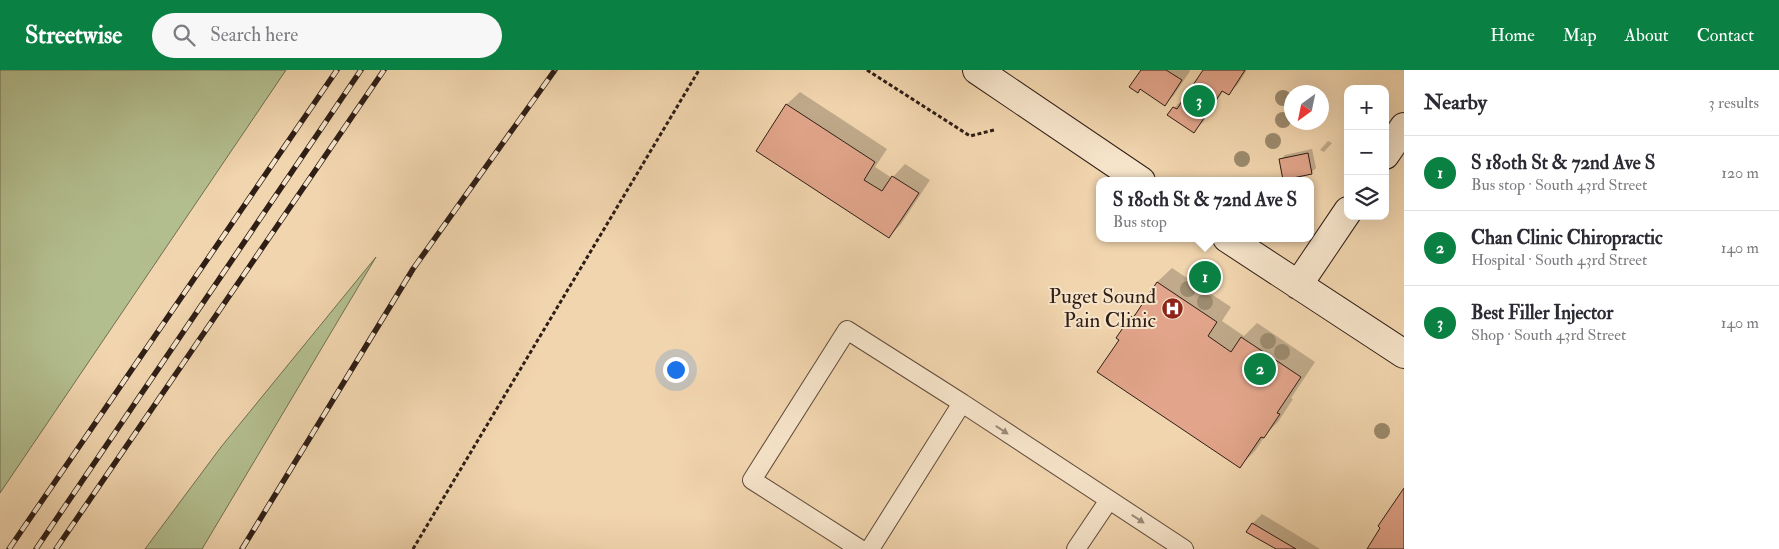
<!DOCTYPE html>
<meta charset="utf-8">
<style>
body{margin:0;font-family:"IM FELL Double Pica",serif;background:#f7f7f7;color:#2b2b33}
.controls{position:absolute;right:15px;top:15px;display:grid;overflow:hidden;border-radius:10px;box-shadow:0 5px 20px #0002}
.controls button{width:45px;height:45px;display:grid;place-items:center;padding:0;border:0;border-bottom:1px solid #e1e1e2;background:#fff;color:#2b2b33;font:25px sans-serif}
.compass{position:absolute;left:1284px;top:15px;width:45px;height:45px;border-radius:50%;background:#fff;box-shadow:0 5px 20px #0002;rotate:213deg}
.you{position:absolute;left:675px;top:299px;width:18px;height:18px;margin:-12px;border:4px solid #fff;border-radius:50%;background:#1a73e8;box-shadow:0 0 0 8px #1a73e833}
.badge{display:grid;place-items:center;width:32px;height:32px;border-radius:50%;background:#0b8043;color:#fff;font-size:16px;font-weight:700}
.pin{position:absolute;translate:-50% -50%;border:2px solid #fff;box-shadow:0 1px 5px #0006}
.popup{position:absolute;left:1096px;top:107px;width:218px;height:65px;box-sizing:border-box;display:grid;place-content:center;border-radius:10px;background:#fff;filter:drop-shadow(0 1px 4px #0005);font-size:16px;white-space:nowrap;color:#7c7c81}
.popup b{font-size:19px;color:#2b2b33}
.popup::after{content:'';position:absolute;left:50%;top:100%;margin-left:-10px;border:10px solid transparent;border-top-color:#fff}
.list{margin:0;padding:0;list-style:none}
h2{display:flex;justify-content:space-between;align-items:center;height:65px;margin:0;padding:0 20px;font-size:21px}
h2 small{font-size:16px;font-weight:400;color:#7c7c81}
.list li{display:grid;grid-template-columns:32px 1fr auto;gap:15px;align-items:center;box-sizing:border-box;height:75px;padding:0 20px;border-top:1px solid #e1e1e2}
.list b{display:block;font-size:19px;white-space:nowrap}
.list p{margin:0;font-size:16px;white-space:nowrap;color:#7c7c81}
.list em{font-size:16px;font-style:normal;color:#7c7c81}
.icon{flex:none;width:28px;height:28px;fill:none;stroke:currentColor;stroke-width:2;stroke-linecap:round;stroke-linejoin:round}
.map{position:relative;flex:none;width:1404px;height:479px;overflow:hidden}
header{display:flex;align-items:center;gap:30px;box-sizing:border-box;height:70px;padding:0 25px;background:#0b8043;color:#fff}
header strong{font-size:24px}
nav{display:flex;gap:28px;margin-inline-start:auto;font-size:18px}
.search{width:350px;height:45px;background:#f7f7f7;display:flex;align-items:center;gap:12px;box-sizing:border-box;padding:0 18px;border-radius:28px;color:#7c7c81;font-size:19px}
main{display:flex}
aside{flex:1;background:#fff}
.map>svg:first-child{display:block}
.green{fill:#b3be8f;stroke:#716e52}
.shadow{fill:#0003}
.building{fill:#e2a58b;stroke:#2f1e16}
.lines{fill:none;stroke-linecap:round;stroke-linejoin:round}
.lane-casing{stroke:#604c3c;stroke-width:20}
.secondary-casing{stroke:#2f1e16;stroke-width:30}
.path{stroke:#2f1e16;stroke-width:3;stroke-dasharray:4 2.5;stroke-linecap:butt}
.lane{stroke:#f6e4ca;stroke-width:18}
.secondary{stroke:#f6e4ca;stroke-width:28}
.rail-casing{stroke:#2f1e16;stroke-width:5.5}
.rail{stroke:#f6e4ca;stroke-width:4;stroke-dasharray:11;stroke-linecap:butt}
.tree{fill:#9c8b6e}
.oneway{fill:#9c8b79}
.labels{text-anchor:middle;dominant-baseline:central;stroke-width:4;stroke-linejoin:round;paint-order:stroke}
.poi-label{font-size:21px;fill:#2f1e16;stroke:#f6e4ca;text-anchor:end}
</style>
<header>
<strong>Streetwise</strong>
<div class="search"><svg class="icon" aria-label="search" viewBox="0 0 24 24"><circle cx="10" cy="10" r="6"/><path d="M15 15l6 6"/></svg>Search here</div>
<nav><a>Home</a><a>Map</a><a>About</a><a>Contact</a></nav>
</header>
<main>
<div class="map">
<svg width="1404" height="479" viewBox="0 0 1404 479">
<rect width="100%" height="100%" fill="#f1d5ae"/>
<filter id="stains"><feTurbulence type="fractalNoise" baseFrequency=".004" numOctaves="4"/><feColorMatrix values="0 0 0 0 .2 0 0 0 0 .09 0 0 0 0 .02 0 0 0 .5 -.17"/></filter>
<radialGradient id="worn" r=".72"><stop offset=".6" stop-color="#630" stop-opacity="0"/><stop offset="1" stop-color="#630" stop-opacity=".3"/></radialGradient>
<path class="green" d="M 0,0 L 286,0 L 0,423 Z
M 376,187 L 202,479 L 145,479 L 221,377 Z"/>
<path class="shadow" d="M 1142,0 L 1189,0 L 1190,1 L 1174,25 L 1165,34 Z
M 1204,0 L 1247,0 L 1238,14 L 1229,23 L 1224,20 L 1203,52 L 1194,61 L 1174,38 L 1183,29 L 1185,30 Z
M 800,22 L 887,79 L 875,97 L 892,108 L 905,94 L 930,110 L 901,154 L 889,167 L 757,80 L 787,34 Z
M 1328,71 L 1332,73 L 1324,82 L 1320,80 Z
M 1312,79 L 1316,98 L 1311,103 L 1280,90 L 1285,85 Z
M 1172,198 L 1231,237 L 1222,251 L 1244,266 L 1257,253 L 1315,292 L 1291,328 L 1293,329 L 1278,352 L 1267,363 L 1255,381 L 1240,396 L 1121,269 L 1132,247 L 1140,239 L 1157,212 Z
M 1262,444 L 1320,479 L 1278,479 L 1248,461 L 1253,453 Z"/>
<path class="building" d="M 1141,0 L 1166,0 L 1182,10 L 1165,36 L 1140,19 L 1138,23 L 1129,17 Z
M 1203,0 L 1245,0 L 1229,25 L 1222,21 L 1194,63 L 1167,45 L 1173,37 L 1177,39 Z
M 786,34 L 875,92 L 864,110 L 882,121 L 892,106 L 919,123 L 889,168 L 756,81 Z
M 1308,83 L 1312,104 L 1283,110 L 1279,89 Z
M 1157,212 L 1217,252 L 1208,266 L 1231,282 L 1241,267 L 1301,307 L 1277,343 L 1280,344 L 1264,368 L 1261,367 L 1240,398 L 1097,302 L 1119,270 L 1116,268 L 1131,246 L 1133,248 Z
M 1404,418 L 1404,479 L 1367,479 L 1380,458 L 1378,456 Z
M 1252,453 L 1296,479 L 1276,479 L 1246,462 Z"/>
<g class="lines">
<defs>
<path id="lane" d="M 962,333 L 1184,479
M 860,479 L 752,410 L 847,260 L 962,333 L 870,479
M 1076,479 L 1109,430"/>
<path id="secondary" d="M 977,0 L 1141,111
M 1385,85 L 1404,57
M 1227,168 L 1404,284
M 1298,215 L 1348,141"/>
</defs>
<use href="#lane" class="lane-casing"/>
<use href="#secondary" class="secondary-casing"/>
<path class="path" d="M 867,0 L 970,66 L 994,60
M 413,479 L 699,0"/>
<use href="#lane" class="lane"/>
<use href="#secondary" class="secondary"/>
<defs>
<path id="rail" d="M 9,479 L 337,0
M 36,479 L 361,0
M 56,479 L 384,0
M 242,479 L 413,199 L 555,0"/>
</defs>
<use href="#rail" class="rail-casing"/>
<use href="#rail" class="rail"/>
</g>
<g class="tree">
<circle cx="1283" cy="28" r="8"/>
<circle cx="1283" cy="50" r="8"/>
<circle cx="1273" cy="71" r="8"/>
<circle cx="1242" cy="89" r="8"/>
<circle cx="1188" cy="219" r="8"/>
<circle cx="1205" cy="232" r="8"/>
<circle cx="1268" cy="271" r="8"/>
<circle cx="1282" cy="282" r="8"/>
<circle cx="1382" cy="361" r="8"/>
</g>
<defs><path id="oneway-solid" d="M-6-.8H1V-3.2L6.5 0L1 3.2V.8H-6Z" transform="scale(1.25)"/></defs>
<g class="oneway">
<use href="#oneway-solid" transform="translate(1002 360) rotate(33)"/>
<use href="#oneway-solid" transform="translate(1138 449) rotate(33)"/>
</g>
<defs>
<symbol id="hospital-disc" viewBox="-11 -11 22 22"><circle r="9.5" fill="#8f2418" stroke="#f6e4ca"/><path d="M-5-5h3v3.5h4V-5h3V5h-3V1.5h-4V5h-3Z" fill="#fff"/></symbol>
</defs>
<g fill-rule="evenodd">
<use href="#hospital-disc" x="1160" y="226" width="25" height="25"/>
</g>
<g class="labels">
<g class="poi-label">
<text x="1156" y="226">Puget Sound<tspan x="1156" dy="24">Pain Clinic</tspan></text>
</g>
</g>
<rect width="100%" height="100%" filter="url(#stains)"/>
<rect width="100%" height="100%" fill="url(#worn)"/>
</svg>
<div class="controls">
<button>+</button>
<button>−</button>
<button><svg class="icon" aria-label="layers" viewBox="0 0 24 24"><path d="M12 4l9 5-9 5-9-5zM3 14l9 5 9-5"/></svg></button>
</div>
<svg class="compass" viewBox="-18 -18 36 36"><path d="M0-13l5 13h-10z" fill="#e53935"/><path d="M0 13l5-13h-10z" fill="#7c7c81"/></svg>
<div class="you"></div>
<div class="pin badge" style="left:1205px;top:207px">1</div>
<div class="popup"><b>S 180th St &amp; 72nd Ave S</b>Bus stop</div>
<div class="pin badge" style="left:1260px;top:299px">2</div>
<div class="pin badge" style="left:1199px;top:31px">3</div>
</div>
<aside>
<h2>Nearby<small>3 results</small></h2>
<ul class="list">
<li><span class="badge">1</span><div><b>S 180th St &amp; 72nd Ave S</b><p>Bus stop · South 43rd Street</p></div><em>120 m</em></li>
<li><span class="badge">2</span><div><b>Chan Clinic Chiropractic</b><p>Hospital · South 43rd Street</p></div><em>140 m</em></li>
<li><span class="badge">3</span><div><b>Best Filler Injector</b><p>Shop · South 43rd Street</p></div><em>140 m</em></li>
</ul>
</aside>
</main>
